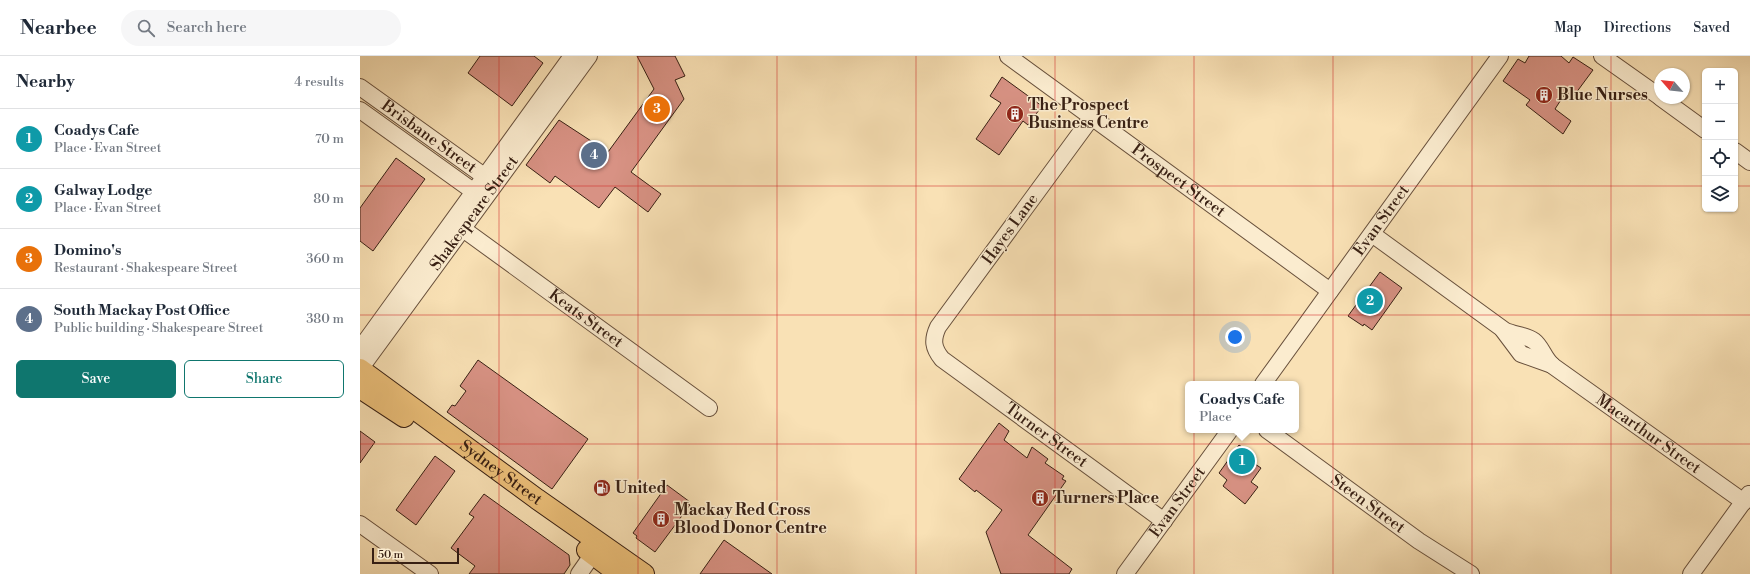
<!DOCTYPE html>
<meta charset="utf-8">
<style>
body{margin:0;font-family:"Libre Bodoni",serif;background:#f6f6f7;color:#1f2937}
.controls{position:absolute;right:12px;top:12px;display:grid;overflow:hidden;border-radius:6px;box-shadow:0 1px 3px #0004}
.controls button{width:36px;height:36px;display:grid;place-items:center;padding:0;border:0;border-bottom:1px solid #e0e1e3;background:#fff;color:#1f2937;font:20px sans-serif}
.compass{position:absolute;left:1294px;top:12px;width:36px;height:36px;border-radius:50%;background:#fff;box-shadow:0 1px 3px #0004;rotate:298deg}
.scale{position:absolute;left:12px;bottom:10px;width:87px;box-sizing:border-box;padding-left:4px;border:2px solid #382014;border-top:0;font-size:11px;line-height:14px;white-space:nowrap;color:#382014;-webkit-text-stroke:3px #fbeccf;paint-order:stroke}
.you{position:absolute;left:875px;top:281px;width:14px;height:14px;margin:-10px;border:3px solid #fff;border-radius:50%;background:#1a73e8;box-shadow:0 0 0 6px #1a73e833}
.badge{display:grid;place-items:center;width:26px;height:26px;border-radius:50%;background:#0f766e;color:#fff;font-size:13px;font-weight:700}
.pin{position:absolute;translate:-50% -50%;border:2px solid #fff;box-shadow:0 1px 4px #0006}
.popup{position:absolute;left:825px;top:325px;width:114px;height:52px;box-sizing:border-box;display:grid;place-content:center;border-radius:6px;background:#fff;filter:drop-shadow(0 1px 3px #0005);font-size:13px;white-space:nowrap;color:#747a83}
.popup b{font-size:15px;color:#1f2937}
.popup::after{content:'';position:absolute;left:50%;top:100%;margin-left:-8px;border:8px solid transparent;border-top-color:#fff}
.list{margin:0;padding:0;list-style:none}
h2{display:flex;justify-content:space-between;align-items:center;height:52px;margin:0;padding:0 16px;font-size:17px}
h2 small{font-size:13px;font-weight:400;color:#747a83}
.list li{display:grid;grid-template-columns:26px 1fr auto;gap:12px;align-items:center;box-sizing:border-box;height:60px;padding:0 16px;border-top:1px solid #e0e1e3}
.list b{display:block;font-size:15px;white-space:nowrap}
.list p{margin:0;font-size:13px;white-space:nowrap;color:#747a83}
.list em{font-size:13px;font-style:normal;color:#747a83}
.actions{display:flex;gap:8px;padding:12px 16px}
.actions a{flex:1;padding:9px 0;border:1px solid #0f766e;border-radius:6px;text-align:center;font-size:14px;color:#0f766e}
.actions .main{background:#0f766e;color:#fff}
.icon{flex:none;width:22px;height:22px;fill:none;stroke:currentColor;stroke-width:2;stroke-linecap:round;stroke-linejoin:round}
.map{position:relative;flex:none;width:1390px;height:518px;overflow:hidden}
header{display:flex;align-items:center;gap:24px;box-sizing:border-box;height:56px;padding:0 20px;background:#fff;border-bottom:1px solid #e0e1e3}
header strong{font-size:19px}
nav{display:flex;gap:22px;margin-inline-start:auto;font-size:14px}
.search{width:280px;height:36px;background:#f6f6f7;display:flex;align-items:center;gap:10px;box-sizing:border-box;padding:0 14px;border-radius:22px;color:#747a83;font-size:15px}
main{display:flex}
aside{flex:1;background:#fff}
.map>svg:first-child{display:block}
.building{fill:#d89284;stroke:#382014}
.lines{fill:none;stroke-linecap:round;stroke-linejoin:round}
.minor-casing{stroke:#68503c;stroke-width:18}
.major-casing{stroke:#382014;stroke-width:22}
.minor{stroke:#fbeccf;stroke-width:16}
.major{stroke:#ecc07a;stroke-width:20}
.grid{fill:none;stroke:#d62828;stroke-width:1;stroke-opacity:0.55}
.labels{text-anchor:middle;dominant-baseline:central;stroke-width:3;stroke-linejoin:round;paint-order:stroke}
.poi-label{font-size:16px;font-weight:bold;fill:#382014;stroke:#fbeccf;text-anchor:start}
.street-label{font-size:16px;fill:#382014;stroke:#fbeccf}
</style>
<header>
<strong>Nearbee</strong>
<div class="search"><svg class="icon" aria-label="search" viewBox="0 0 24 24"><circle cx="10" cy="10" r="6"/><path d="M15 15l6 6"/></svg>Search here</div>
<nav><a>Map</a><a>Directions</a><a>Saved</a></nav>
</header>
<main>
<aside>
<h2>Nearby<small>4 results</small></h2>
<ul class="list">
<li><span class="badge" style="background:#0f9aa8">1</span><div><b>Coadys Cafe</b><p>Place · Evan Street</p></div><em>70 m</em></li>
<li><span class="badge" style="background:#0f9aa8">2</span><div><b>Galway Lodge</b><p>Place · Evan Street</p></div><em>80 m</em></li>
<li><span class="badge" style="background:#e8710a">3</span><div><b>Domino's</b><p>Restaurant · Shakespeare Street</p></div><em>360 m</em></li>
<li><span class="badge" style="background:#5c6f8a">4</span><div><b>South Mackay Post Office</b><p>Public building · Shakespeare Street</p></div><em>380 m</em></li>
</ul>
<div class="actions"><a class="main">Save</a><a>Share</a></div>
</aside>
<div class="map">
<svg width="1390" height="518" viewBox="0 0 1390 518">
<rect width="100%" height="100%" fill="#f9e1b5"/>
<filter id="stains"><feTurbulence type="fractalNoise" baseFrequency=".005" numOctaves="4"/><feColorMatrix values="0 0 0 0 .2 0 0 0 0 .09 0 0 0 0 .02 0 0 0 .5 -.17"/></filter>
<radialGradient id="worn" r=".72"><stop offset=".6" stop-color="#630" stop-opacity="0"/><stop offset="1" stop-color="#630" stop-opacity=".3"/></radialGradient>
<path class="building" d="M 120,0 L 174,0 L 183,7 L 152,50 L 108,17 Z
M 277,0 L 315,0 L 325,20 L 315,24 L 324,43 L 271,116 L 301,138 L 288,156 L 255,131 L 239,152 L 195,120 L 190,127 L 166,109 L 199,64 L 248,96 L 294,33 Z
M 1169,0 L 1201,0 L 1209,7 L 1213,1 L 1233,14 L 1213,41 L 1206,36 L 1195,53 L 1211,65 L 1203,78 L 1166,49 L 1170,44 L 1143,25 L 1158,3 L 1165,7 Z
M 642,21 L 682,50 L 668,69 L 663,65 L 639,99 L 616,83 L 641,47 L 630,40 Z
M 36,102 L 65,123 L 13,195 L 0,185 L 0,152 Z
M 1020,216 L 1042,232 L 1012,274 L 1004,268 L 1003,270 L 988,260 Z
M 118,304 L 228,383 L 192,433 L 87,356 L 92,349 L 95,350 L 106,335 L 100,330 Z
M 639,367 L 649,375 L 644,384 L 667,402 L 672,391 L 688,403 L 685,407 L 704,420 L 702,423 L 706,425 L 668,479 L 712,513 L 709,518 L 641,518 L 626,476 L 642,454 L 616,434 L 615,436 L 599,423 Z
M 0,375 L 15,386 L 0,407 Z
M 879,389 L 896,401 L 892,406 L 901,412 L 891,426 L 898,431 L 885,448 L 863,430 L 867,424 L 859,417 Z
M 75,400 L 95,415 L 56,469 L 36,454 Z
M 307,429 L 330,446 L 328,448 L 330,449 L 295,496 L 276,482 L 277,480 L 273,477 Z
M 124,438 L 209,499 L 210,509 L 204,518 L 109,518 L 115,510 L 91,492 L 114,461 L 109,458 Z
M 364,484 L 412,518 L 340,518 Z"/>
<g class="lines">
<defs>
<g id="minor">
<path id="s1" d="M 648,0 L 970,235"/>
<path d="M 1242,0 L 1300,41"/>
<path id="s2" d="M 0,31 L 124,120 L 128,129"/>
<path d="M 1301,42 L 1345,74"/>
<path d="M 0,54 L 113,135 L 124,136"/>
<path id="s3" d="M 732,61 L 578,271 C 572,284 573,292 582,303 L 804,465"/>
<path d="M 1375,95 L 1390,106"/>
<path id="s4" d="M 103,173 L 349,352"/>
<path id="s5" d="M 1012,178 L 1144,274 C 1153,279 1166,279 1174,285 C 1182,291 1184,303 1193,310 L 1384,446"/>
<path d="M 1143,274 L 1161,298 L 1192,309"/>
<path d="M 0,293 L 212,0"/>
<path id="s6" d="M 0,313 L 229,0"/>
<path id="s7" d="M 903,328 L 1140,0"/>
<path id="s8" d="M 907,374 L 1059,485 L 1111,518"/>
<path d="M 0,468 L 70,518"/>
<path d="M 219,518 L 233,498"/>
<path id="s9" d="M 765,518 L 870,374"/>
<path d="M 1331,518 L 1389,438"/>
</g>
<g id="major">
<path id="s10" d="M 0,313 L 177,443 L 284,518"/>
<path d="M 0,332 L 44,361"/>
<path d="M 227,494 L 259,518"/>
</g>
</defs>
<use href="#minor" class="minor-casing"/>
<use href="#major" class="major-casing"/>
<use href="#minor" class="minor"/>
<use href="#major" class="major"/>
</g>
<path class="grid" d="M 139,0 L 139,518M 278,0 L 278,518M 417,0 L 417,518M 556,0 L 556,518M 695,0 L 695,518M 834,0 L 834,518M 973,0 L 973,518M 1112,0 L 1112,518M 1251,0 L 1251,518M 0,130 L 1345,130M 1375,130 L 1390,130M 0,259 L 1390,259M 0,388 L 1390,388"/>
<defs>
<symbol id="building-disc" viewBox="-11 -11 22 22"><circle r="9.5" fill="#8f2418" stroke="#fbeccf"/><path d="M-4-6H4V6H1V3H-1V6H-4ZM-2.5-4.3h1.7v1.8h-1.7ZM.8-4.3h1.7v1.8H.8ZM-2.5-1h1.7V.8h-1.7ZM.8-1h1.7V.8H.8Z" fill="#fff"/></symbol>
<symbol id="fuel-disc" viewBox="-11 -11 22 22"><circle r="9.5" fill="#8f2418" stroke="#fbeccf"/><path d="M-5.5-6h7V0h2V4h1.3V-2.5L3-4.5l.8-.8L6-3V5H2.5V1h-1V6h-7ZM-4.2-4.7v3.2H.2V-4.7Z" fill="#fff"/></symbol>
</defs>
<g fill-rule="evenodd">
<use href="#building-disc" x="1174" y="29" width="20" height="20"/>
<use href="#building-disc" x="645" y="48" width="20" height="20"/>
<use href="#fuel-disc" x="232" y="422" width="20" height="20"/>
<use href="#building-disc" x="670" y="432" width="20" height="20"/>
<use href="#building-disc" x="291" y="453" width="20" height="20"/>
</g>
<g class="labels">
<g class="poi-label">
<text x="1197" y="39">Blue Nurses</text>
<text x="668" y="49">The Prospect<tspan x="668" dy="18">Business Centre</tspan></text>
<text x="255" y="432">United</text>
<text x="693" y="442">Turners Place</text>
<text x="314" y="454">Mackay Red Cross<tspan x="314" dy="18">Blood Donor Centre</tspan></text>
</g>
<g class="street-label">
<text stroke="none"><textPath href="#s2" startOffset="85">Brisbane Street</textPath></text>
<text stroke="none"><textPath href="#s1" startOffset="211">Prospect Street</textPath></text>
<text stroke="none"><textPath href="#s6" startOffset="193">Shakespeare Street</textPath></text>
<text stroke="none"><textPath href="#s7" startOffset="202">Evan Street</textPath></text>
<text transform="translate(650 173) rotate(-54)">Hayes Lane</text>
<text stroke="none"><textPath href="#s4" startOffset="152">Keats Street</textPath></text>
<text stroke="none"><textPath href="#s5" startOffset="344">Macarthur Street</textPath></text>
<text stroke="none"><textPath href="#s3" startOffset="424">Turner Street</textPath></text>
<text stroke="none"><textPath href="#s10" startOffset="175">Sydney Street</textPath></text>
<text stroke="none"><textPath href="#s9" startOffset="89">Evan Street</textPath></text>
<text stroke="none"><textPath href="#s8" startOffset="125">Steen Street</textPath></text>
</g>
</g>
<rect width="100%" height="100%" filter="url(#stains)"/>
<rect width="100%" height="100%" fill="url(#worn)"/>
</svg>
<div class="controls">
<button>+</button>
<button>−</button>
<button><svg class="icon" aria-label="locate" viewBox="0 0 24 24"><circle cx="12" cy="12" r="6"/><path d="M12 2v4M12 18v4M2 12h4M18 12h4"/></svg></button>
<button><svg class="icon" aria-label="layers" viewBox="0 0 24 24"><path d="M12 4l9 5-9 5-9-5zM3 14l9 5 9-5"/></svg></button>
</div>
<svg class="compass" viewBox="-18 -18 36 36"><path d="M0-13l5 13h-10z" fill="#e53935"/><path d="M0 13l5-13h-10z" fill="#747a83"/></svg>
<div class="scale">50 m</div>
<div class="you"></div>
<div class="pin badge" style="left:882px;top:405px;background:#0f9aa8">1</div>
<div class="popup"><b>Coadys Cafe</b>Place</div>
<div class="pin badge" style="left:1010px;top:245px;background:#0f9aa8">2</div>
<div class="pin badge" style="left:297px;top:53px;background:#e8710a">3</div>
<div class="pin badge" style="left:234px;top:99px;background:#5c6f8a">4</div>
</div>
</main>
